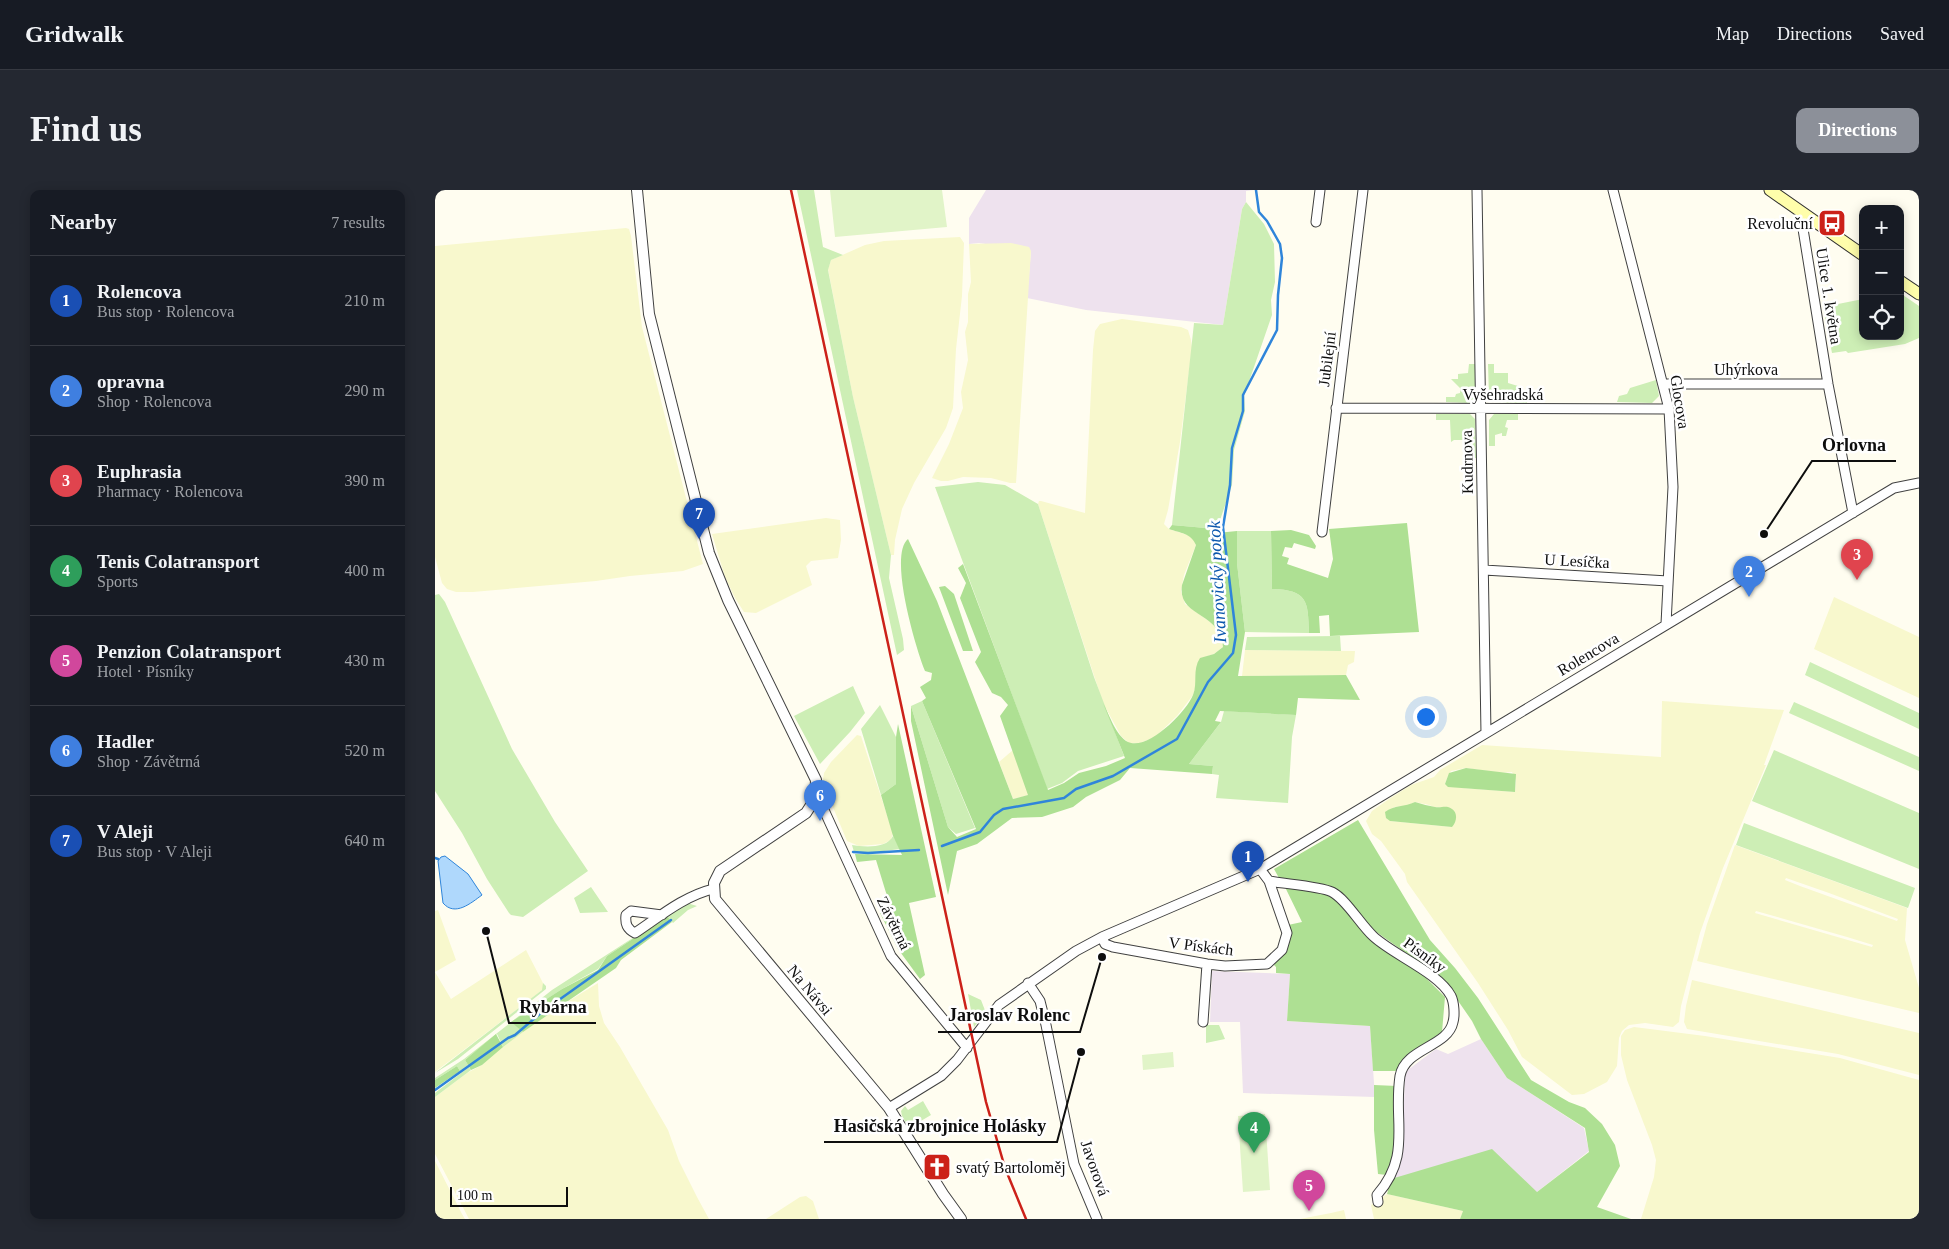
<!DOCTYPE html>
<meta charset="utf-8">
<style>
body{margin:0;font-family:Georgia,serif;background:#242831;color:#f1f3f6}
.controls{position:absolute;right:15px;top:15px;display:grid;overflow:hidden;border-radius:10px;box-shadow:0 2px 12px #0003}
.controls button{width:45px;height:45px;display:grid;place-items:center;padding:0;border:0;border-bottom:1px solid #363941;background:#171b24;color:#f1f3f6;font:25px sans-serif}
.scale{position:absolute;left:15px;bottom:12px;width:118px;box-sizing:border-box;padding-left:5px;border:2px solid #0e0e0e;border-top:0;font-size:14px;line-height:18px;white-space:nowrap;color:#0e0e0e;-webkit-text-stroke:4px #fff;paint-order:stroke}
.you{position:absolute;left:990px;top:526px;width:18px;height:18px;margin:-12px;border:4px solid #fff;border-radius:50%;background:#1a73e8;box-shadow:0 0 0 8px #1a73e833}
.badge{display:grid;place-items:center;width:32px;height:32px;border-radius:50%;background:#8c9099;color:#fff;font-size:16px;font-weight:700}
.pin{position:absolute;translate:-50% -41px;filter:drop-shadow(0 1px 2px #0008)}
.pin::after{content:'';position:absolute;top:26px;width:18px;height:15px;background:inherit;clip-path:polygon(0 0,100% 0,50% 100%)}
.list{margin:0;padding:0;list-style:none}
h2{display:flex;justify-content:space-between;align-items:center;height:65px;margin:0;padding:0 20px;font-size:21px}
h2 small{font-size:16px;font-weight:400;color:#9ea1a6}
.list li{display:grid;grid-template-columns:32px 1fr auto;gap:15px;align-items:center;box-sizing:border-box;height:90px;padding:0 20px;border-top:1px solid #363941}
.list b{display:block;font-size:19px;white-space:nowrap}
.list p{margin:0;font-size:16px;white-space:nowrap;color:#9ea1a6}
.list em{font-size:16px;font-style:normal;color:#9ea1a6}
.icon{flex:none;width:28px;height:28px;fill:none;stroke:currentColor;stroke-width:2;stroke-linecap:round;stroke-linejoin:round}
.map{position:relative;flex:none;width:1484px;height:1029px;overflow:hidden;border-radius:10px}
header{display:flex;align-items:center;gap:30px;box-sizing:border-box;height:70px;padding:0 25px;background:#171b24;border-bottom:1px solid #363941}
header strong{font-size:24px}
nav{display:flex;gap:28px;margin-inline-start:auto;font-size:18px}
.intro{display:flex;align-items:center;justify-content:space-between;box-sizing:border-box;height:120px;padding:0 30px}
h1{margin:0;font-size:35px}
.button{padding:12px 22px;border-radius:10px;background:#8c9099;color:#fff;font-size:18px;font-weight:700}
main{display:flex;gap:30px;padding:0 30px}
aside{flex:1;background:#171b24;border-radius:10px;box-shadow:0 2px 12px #0003}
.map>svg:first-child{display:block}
.industrial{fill:#eee2ee}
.farmland{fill:#f8f8cd;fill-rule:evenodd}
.green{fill:#cdeeb5}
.forest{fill:#aee093}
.pitch{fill:#e1f4c8}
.water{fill:#afd8fc;stroke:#2f85da}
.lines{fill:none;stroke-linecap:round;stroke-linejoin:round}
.stream{stroke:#2f85da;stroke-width:2.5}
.minor-casing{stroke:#414141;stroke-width:11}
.tertiary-casing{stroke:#414141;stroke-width:12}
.secondary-casing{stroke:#303030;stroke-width:13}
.minor{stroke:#fff;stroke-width:9}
.tertiary{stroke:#fff;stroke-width:10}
.secondary{stroke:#fffeab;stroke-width:11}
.rail{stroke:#cc2119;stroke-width:2.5}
.labels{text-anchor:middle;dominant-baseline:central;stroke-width:5;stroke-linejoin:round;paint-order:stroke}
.poi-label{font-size:16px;fill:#0e0e0e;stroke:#fff;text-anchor:end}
.street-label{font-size:16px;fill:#0e0e0e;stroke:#fff}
.water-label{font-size:18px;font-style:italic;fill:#0b57ad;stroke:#fff}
.leader{fill:none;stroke:#0e0e0e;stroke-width:2}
.callout-dot{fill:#0e0e0e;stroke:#fff;stroke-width:2}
.callout-label{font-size:18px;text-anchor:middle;font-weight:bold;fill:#0e0e0e;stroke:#fff;stroke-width:5;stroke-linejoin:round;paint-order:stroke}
</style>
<header>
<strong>Gridwalk</strong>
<nav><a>Map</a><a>Directions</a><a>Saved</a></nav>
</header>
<div class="intro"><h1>Find us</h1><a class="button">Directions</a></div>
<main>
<aside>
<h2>Nearby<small>7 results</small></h2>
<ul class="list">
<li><span class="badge" style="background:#1a4fb4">1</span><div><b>Rolencova</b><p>Bus stop · Rolencova</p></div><em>210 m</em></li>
<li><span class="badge" style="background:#3f7fe0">2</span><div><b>opravna</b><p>Shop · Rolencova</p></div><em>290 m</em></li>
<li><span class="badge" style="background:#e0444e">3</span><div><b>Euphrasia</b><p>Pharmacy · Rolencova</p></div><em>390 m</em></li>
<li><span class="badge" style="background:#2e9e5b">4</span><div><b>Tenis Colatransport</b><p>Sports</p></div><em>400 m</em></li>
<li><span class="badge" style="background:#d1479c">5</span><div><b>Penzion Colatransport</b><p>Hotel · Písníky</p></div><em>430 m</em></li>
<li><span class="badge" style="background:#3f7fe0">6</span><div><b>Hadler</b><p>Shop · Závětrná</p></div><em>520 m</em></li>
<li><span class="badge" style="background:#1a4fb4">7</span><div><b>V Aleji</b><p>Bus stop · V Aleji</p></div><em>640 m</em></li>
</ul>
</aside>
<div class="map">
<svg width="1484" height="1029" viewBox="0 0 1484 1029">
<rect width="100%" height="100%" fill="#fffdf0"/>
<path class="industrial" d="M 551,0 L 819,0 L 811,1 L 811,12 L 807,19 L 788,135 L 651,120 L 592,108 L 596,61 L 544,53 L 534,54 L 534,28 Z
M 777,781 L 855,784 L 852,831 L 935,836 L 940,907 L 808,903 L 805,832 L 775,832 Z
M 1046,849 L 1072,888 L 1149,938 L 1154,961 L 1102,1002 L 956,989 L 967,968 L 970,882 L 1001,859 L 1013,864 Z"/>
<path class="farmland" d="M 191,38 L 194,39 L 196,46 L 207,137 L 268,374 L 248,381 L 195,386 L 161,391 L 38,402 L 21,402 L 12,399 L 7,393 L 0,367 L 0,56 Z
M 525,47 L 529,53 L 527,106 L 521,159 L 518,218 L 511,238 L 479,293 L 467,319 L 460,350 L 459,365 L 456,365 L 418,207 L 393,79 L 396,70 L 430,55 L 449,51 Z
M 576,53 L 594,57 L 596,61 L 581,293 L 575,293 L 556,288 L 528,287 L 513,291 L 506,291 L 497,288 L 514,254 L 528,218 L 526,202 L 533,170 L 530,142 L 533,132 L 533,104 L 536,92 L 534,54 Z
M 687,129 L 746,137 L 753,140 L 756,150 L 757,158 L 745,252 L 733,320 L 729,334 L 734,339 L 753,345 L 758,348 L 761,355 L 749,385 L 746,401 L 750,414 L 782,437 L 787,448 L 788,457 L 779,464 L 770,467 L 758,505 L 742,526 L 720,547 L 705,553 L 694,553 L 686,546 L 668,513 L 603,314 L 604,311 L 606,311 L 650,323 L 658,160 L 660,141 L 665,134 Z
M 391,328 L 405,330 L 406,350 L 403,368 L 376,371 L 371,376 L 377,395 L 321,423 L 309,422 L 300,408 L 290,387 L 277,344 Z
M 1399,407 L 1484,447 L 1484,508 L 1379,459 Z
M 810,460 L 920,461 L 919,472 L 913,475 L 911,485 L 807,486 Z
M 1227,511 L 1349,520 L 1329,575 L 1331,575 L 1288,678 L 1265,743 L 1246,816 L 1244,832 L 1238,837 L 1210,833 L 1194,835 L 1187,841 L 1184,848 L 1182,876 L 1172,892 L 1149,904 L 1137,905 L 1087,867 L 1073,840 L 1043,793 L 972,692 L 970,684 L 946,651 L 937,644 L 931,631 L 937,621 L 954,609 L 976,595 L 999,587 L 1005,580 L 1047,555 L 1226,567 ZM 1031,578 L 1066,583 L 1077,582 L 1081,590 L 1080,602 L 1028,598 L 1010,594 L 1013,586 L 1016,581 ZM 980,612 L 994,615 L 999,617 L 1012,617 L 1017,637 L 955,631 L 959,617 L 972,616 Z
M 422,545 L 426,546 L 458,643 L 456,650 L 448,654 L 424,656 L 412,651 L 390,598 L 388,589 L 389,583 L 396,572 Z
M 578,560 L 594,605 L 578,609 L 564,572 Z
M 1300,655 L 1472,718 L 1470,750 L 1484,798 L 1484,823 L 1262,771 L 1272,734 ZM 1351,688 L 1394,703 L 1463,729 L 1462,731 L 1365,696 L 1350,690 ZM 1321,721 L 1412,747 L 1438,755 L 1437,757 L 1320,723 Z
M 3,720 L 21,770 L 0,782 L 16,809 L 91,760 L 108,793 L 108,799 L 102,804 L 0,882 L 0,721 Z
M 1257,790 L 1484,843 L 1484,885 L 1403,864 L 1252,839 L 1249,832 L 1251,816 Z
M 163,793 L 164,816 L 169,833 L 185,857 L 233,940 L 244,971 L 262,1007 L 274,1029 L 34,1029 L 0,964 L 0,907 L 32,883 L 47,875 L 57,864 L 114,823 Z
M 1199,837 L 1270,846 L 1405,868 L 1484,890 L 1484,1029 L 1206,1029 L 1219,987 L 1221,970 L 1217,955 L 1192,890 L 1186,865 L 1186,846 L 1190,840 Z
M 0,971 L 27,1024 L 30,1029 L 0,1029 Z
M 952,1004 L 1028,1021 L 1025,1029 L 939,1029 L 936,1015 Z
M 371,1006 L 378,1011 L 384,1029 L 331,1029 L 365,1007 Z
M 909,1020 L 911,1029 L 865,1029 L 896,1023 Z"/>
<path class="green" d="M 362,0 L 379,0 L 388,57 L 408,65 L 396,70 L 393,80 L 418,207 L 456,365 L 454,388 L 468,449 L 469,460 L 462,465 Z
M 811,12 L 829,34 L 839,54 L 840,92 L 836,110 L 837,125 L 809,206 L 810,221 L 799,260 L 797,295 L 782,339 L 737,335 L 759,133 L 788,135 L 807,19 Z
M 1465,103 L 1484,116 L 1484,148 L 1470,154 L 1413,163 L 1411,161 L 1397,163 L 1388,117 L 1428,109 L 1428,146 L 1465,146 Z
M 1034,174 L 1040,174 L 1040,207 L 1034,213 L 1011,212 L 1011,207 L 1020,207 L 1021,204 L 1025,203 L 1025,198 L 1016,189 L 1023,189 L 1023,184 L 1033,183 Z
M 1053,174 L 1059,174 L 1059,183 L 1073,183 L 1073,193 L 1083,196 L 1083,207 L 1092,207 L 1092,213 L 1059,212 L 1054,207 Z
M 1221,190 L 1224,206 L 1217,213 L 1182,212 L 1184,206 L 1192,204 L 1195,198 Z
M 1001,224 L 1035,224 L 1040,229 L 1041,268 L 1035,268 L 1034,250 L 1019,250 L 1016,252 L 1015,230 L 1001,230 Z
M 1059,224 L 1083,224 L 1083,230 L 1072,230 L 1070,237 L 1073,238 L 1071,246 L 1067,246 L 1067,243 L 1060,245 L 1060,256 L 1054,256 L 1054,230 Z
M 543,292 L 570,295 L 603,314 L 659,487 L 689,566 L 643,581 L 627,593 L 612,599 L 500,297 Z
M 802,341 L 836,341 L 837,399 C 873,400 873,411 874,443 L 810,442 L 802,373 Z
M 4,404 L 10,412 L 77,559 L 120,632 L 153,681 L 88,727 L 76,725 L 74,723 L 52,689 L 27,643 L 0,601 L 0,405 Z
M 905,446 L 906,461 L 810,460 L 812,447 Z
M 1375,472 L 1484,523 L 1484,539 L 1370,485 Z
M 418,496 L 430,523 L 415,542 L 385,574 L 359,526 Z
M 487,511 L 540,638 L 521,644 L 513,637 L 476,516 Z
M 1359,512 L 1484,567 L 1484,581 L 1354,523 Z
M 445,515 L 461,547 L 461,594 L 446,605 L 426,539 Z
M 789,521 L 861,525 L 857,547 L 853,613 L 781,608 L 784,585 L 777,584 L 778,576 L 754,574 L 786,532 Z
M 1339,560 L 1484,623 L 1484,679 L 1317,611 Z
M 1309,633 L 1480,698 L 1473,718 L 1301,655 Z
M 458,646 L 465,659 L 433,663 L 419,662 L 417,655 C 428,657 452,659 458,646 Z
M 156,697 L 173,722 L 145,723 L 139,708 Z
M 252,713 L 262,716 L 253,720 L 238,733 L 232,726 L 172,766 L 163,779 L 127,799 L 77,832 L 88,842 L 68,857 L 62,844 L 30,870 L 33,875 L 25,881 L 22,876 L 0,890 L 0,888 L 29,869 L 117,800 Z
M 108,793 L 111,796 L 111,799 L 23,869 L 0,883 L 107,800 Z
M 533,804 L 546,810 L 551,823 L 539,837 Z
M 771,835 L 784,835 L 790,849 L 771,853 Z
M 34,877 L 36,880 L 0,907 L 0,903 Z
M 488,911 L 496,925 L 474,938 L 467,926 L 466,921 L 470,916 L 473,920 Z"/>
<path class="forest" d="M 972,333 L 984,442 L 895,446 L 894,425 L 884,426 L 885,443 L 874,443 C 873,411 873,400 837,399 L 836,341 L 856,340 L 874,345 L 881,356 L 880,359 L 859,353 L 857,358 L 850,357 L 847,366 L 854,368 L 852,374 L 893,388 L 898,369 L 894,339 Z
M 737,335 L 782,339 L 782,343 L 802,341 L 802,373 L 810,442 L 803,486 L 911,485 L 925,510 L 863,508 L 861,525 L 785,521 L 780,531 L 786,532 L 754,574 L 778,576 L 777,584 L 695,578 L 685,590 L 651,607 L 638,617 L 607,627 L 577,628 L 542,654 L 522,661 L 513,705 L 476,531 L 476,516 L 513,637 L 522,647 L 541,639 L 487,511 L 491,508 L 485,497 L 496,490 L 497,483 L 490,481 C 481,459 453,365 473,349 L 502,411 L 578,609 L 593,605 L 565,526 L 573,515 L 566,507 L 557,503 L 540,472 L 546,462 L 525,408 L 531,393 L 523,378 L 528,374 L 613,600 L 629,593 L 644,583 L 671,576 L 690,568 L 668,513 C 674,524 681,546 693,552 C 713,561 751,522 758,505 C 763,493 757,480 765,468 L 779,464 L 788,457 C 786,421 742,428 747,395 L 761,355 C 756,343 745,343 734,339 Z
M 510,396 L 519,404 L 538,461 L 528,461 L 504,397 Z
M 463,534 L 501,707 L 474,713 L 490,785 L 485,789 L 463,759 L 445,723 L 456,719 L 441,670 L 422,672 L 420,664 L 467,665 L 458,646 L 446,605 L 461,594 L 461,547 Z
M 1031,578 L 1081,584 L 1080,602 L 1013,597 L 1010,594 L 1014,583 Z
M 980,612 C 987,614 994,616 1000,617 C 1005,618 1009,616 1013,617 C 1023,620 1023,630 1017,637 L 955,631 L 951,628 L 950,622 C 959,615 970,617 980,612 Z
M 923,630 L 995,750 L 1020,778 L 1043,808 L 1096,890 L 1134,912 L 1150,918 L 1167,934 L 1180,955 L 1185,976 L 1162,1017 L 1196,1029 L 1025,1029 L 1028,1021 L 952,1004 L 956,989 L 1057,959 L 1102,1002 L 1154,962 L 1150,938 L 1072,888 L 1046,849 L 1037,831 L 1019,805 L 1002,785 L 940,741 L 918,719 L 910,705 L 895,697 L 844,688 L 839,679 Z
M 850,697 L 893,704 L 902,709 L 911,722 L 937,750 L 989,786 L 1010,807 L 1007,842 L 970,867 L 962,881 L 938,881 L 935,836 L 852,831 L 855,784 L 841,783 L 841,777 L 839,775 C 848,759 858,756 853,735 L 867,732 Z
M 232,726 L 237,732 L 186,770 L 181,778 L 88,842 L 76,832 L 127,799 L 163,780 L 172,766 Z
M 61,844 L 68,857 L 47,875 L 36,880 L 30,870 Z
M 22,876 L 25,881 L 0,898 L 0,890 Z
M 939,895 L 962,896 L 961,958 L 952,985 L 943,984 L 939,940 Z"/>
<path class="pitch" d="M 395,0 L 507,0 L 512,37 L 400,47 Z
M 738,862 L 739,877 L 708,880 L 707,865 Z
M 830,924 L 835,1000 L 808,1002 L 803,926 Z"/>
<path class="water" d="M 10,666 L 33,684 L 47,705 C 36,713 20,727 8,713 L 3,671 L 6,667 Z"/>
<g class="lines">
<path class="stream" d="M 507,656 L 545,642 L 559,625 L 568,619 L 629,608 L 641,599 L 678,586 L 742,549 L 773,492 L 798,463 L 801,445 L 788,337 L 795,295 L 797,258 L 808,221 L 808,205 L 842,140 L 843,105 L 847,68 L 845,54 L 832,31 L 824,22 L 821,0
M 418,662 L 433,663 L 484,660
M 0,668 L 3,669
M 0,900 L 73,848 L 80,845 L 107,822 L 236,730"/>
<defs>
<path id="minor" d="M 1042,0 L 1051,543
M 1178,0 L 1234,219 L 1238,297 L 1231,434
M 1370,24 L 1367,34 L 1368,39 L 1393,194 L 1418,323
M 881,32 L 885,0
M 1229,194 L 1393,194
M 901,218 L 1234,219
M 887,342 L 928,0
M 1049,380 L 1233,391
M 380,609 L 389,620 L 456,766 L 532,858
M 825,679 L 834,691 C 849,694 884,696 897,702 C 911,709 925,734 938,746 C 958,765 1003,782 1016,806 C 1019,812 1020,825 1018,832 C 1013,857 970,858 965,886 C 958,932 977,965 942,1005 L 943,1012
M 227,725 L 196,721 L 191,725 C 190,734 192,739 200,743 C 224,727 249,706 278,699
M 667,747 L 670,754 L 678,757 L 772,774 L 790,776 L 832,774 L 847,760 L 852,743 L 834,691
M 593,793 L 605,811 L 611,835 L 639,974 L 662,1029
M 768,832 L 772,774
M 454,918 L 506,886 L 522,870 L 564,815 L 641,761 L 667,747 L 825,679 L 1459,298 L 1484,293"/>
<path id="tertiary" d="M 202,0 L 214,124 L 274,363 L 293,410 L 381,590 L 380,609 L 371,623 L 285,681 L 279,693 L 280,709 L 454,918 L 508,1004 L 526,1029"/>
<path id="secondary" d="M 1335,0 L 1428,65
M 1465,91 L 1484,104"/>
</defs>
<use href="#minor" class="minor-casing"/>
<use href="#tertiary" class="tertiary-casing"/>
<use href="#secondary" class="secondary-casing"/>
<use href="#minor" class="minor"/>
<use href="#tertiary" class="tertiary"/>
<use href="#secondary" class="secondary"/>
<path class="rail" d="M 356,0 L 551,912 L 570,978 L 591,1029"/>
</g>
<defs>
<symbol id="bus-square" viewBox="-11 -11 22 22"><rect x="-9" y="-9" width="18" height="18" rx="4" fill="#cc2119" stroke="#fff"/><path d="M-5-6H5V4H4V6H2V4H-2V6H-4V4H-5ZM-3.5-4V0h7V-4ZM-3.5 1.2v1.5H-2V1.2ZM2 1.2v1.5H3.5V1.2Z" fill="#fff"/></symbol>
<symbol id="church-square" viewBox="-11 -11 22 22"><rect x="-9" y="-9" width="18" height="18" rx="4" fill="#cc2119" stroke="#fff"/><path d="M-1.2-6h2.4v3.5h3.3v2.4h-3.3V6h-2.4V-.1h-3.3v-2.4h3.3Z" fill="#fff"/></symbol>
</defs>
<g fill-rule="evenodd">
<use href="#bus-square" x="1381" y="17" width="32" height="32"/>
<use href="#church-square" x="486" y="961" width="32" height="32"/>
</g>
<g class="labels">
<g class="poi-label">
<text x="1378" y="33">Revoluční</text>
<text x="521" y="977" text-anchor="start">svatý Bartoloměj</text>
</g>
<g class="street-label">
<text transform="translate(1394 106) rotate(81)">Ulice 1. května</text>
<text transform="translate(892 169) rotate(-83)">Jubilejní</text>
<text x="1311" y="179">Uhýrkova</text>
<text x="1068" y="204">Vyšehradská</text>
<text transform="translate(1245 212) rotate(81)">Glocova</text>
<text transform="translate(1032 272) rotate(-91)">Kudrnova</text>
<text transform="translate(1142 371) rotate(3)">U Lesíčka</text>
<text transform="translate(1153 464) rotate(-31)">Rolencova</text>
<text transform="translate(459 733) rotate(64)">Závětrná</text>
<text transform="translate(766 756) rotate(7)">V Pískách</text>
<text transform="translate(990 765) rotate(36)">Písníky</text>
<text transform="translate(375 800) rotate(50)">Na Návsi</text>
<text transform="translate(660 978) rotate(71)">Javorová</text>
</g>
<g class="water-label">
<text transform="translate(782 392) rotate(-93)">Ivanovický potok</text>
</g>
</g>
<path class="leader" d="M1329 344L1377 271H1461M51 741L74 833H161M667 767L645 842H503M646 862L622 952H389"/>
<g class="callout-dot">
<circle cx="1329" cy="344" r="5"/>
<circle cx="51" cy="741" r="5"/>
<circle cx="667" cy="767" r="5"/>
<circle cx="646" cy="862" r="5"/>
</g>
<g class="callout-label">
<text x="1419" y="261">Orlovna</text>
<text x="118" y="823">Rybárna</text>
<text x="574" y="831">Jaroslav Rolenc</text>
<text x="505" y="942">Hasičská zbrojnice Holásky</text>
</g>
</svg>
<div class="controls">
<button>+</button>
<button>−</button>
<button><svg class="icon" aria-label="locate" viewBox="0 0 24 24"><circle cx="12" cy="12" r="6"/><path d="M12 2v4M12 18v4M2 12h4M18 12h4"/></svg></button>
</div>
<div class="scale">100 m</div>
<div class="you"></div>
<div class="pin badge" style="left:813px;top:692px;background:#1a4fb4">1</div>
<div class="pin badge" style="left:1314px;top:407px;background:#3f7fe0">2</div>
<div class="pin badge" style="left:1422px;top:390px;background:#e0444e">3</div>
<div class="pin badge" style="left:819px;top:963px;background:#2e9e5b">4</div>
<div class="pin badge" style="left:874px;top:1021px;background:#d1479c">5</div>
<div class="pin badge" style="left:385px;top:631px;background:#3f7fe0">6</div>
<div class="pin badge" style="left:264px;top:349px;background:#1a4fb4">7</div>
</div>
</main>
